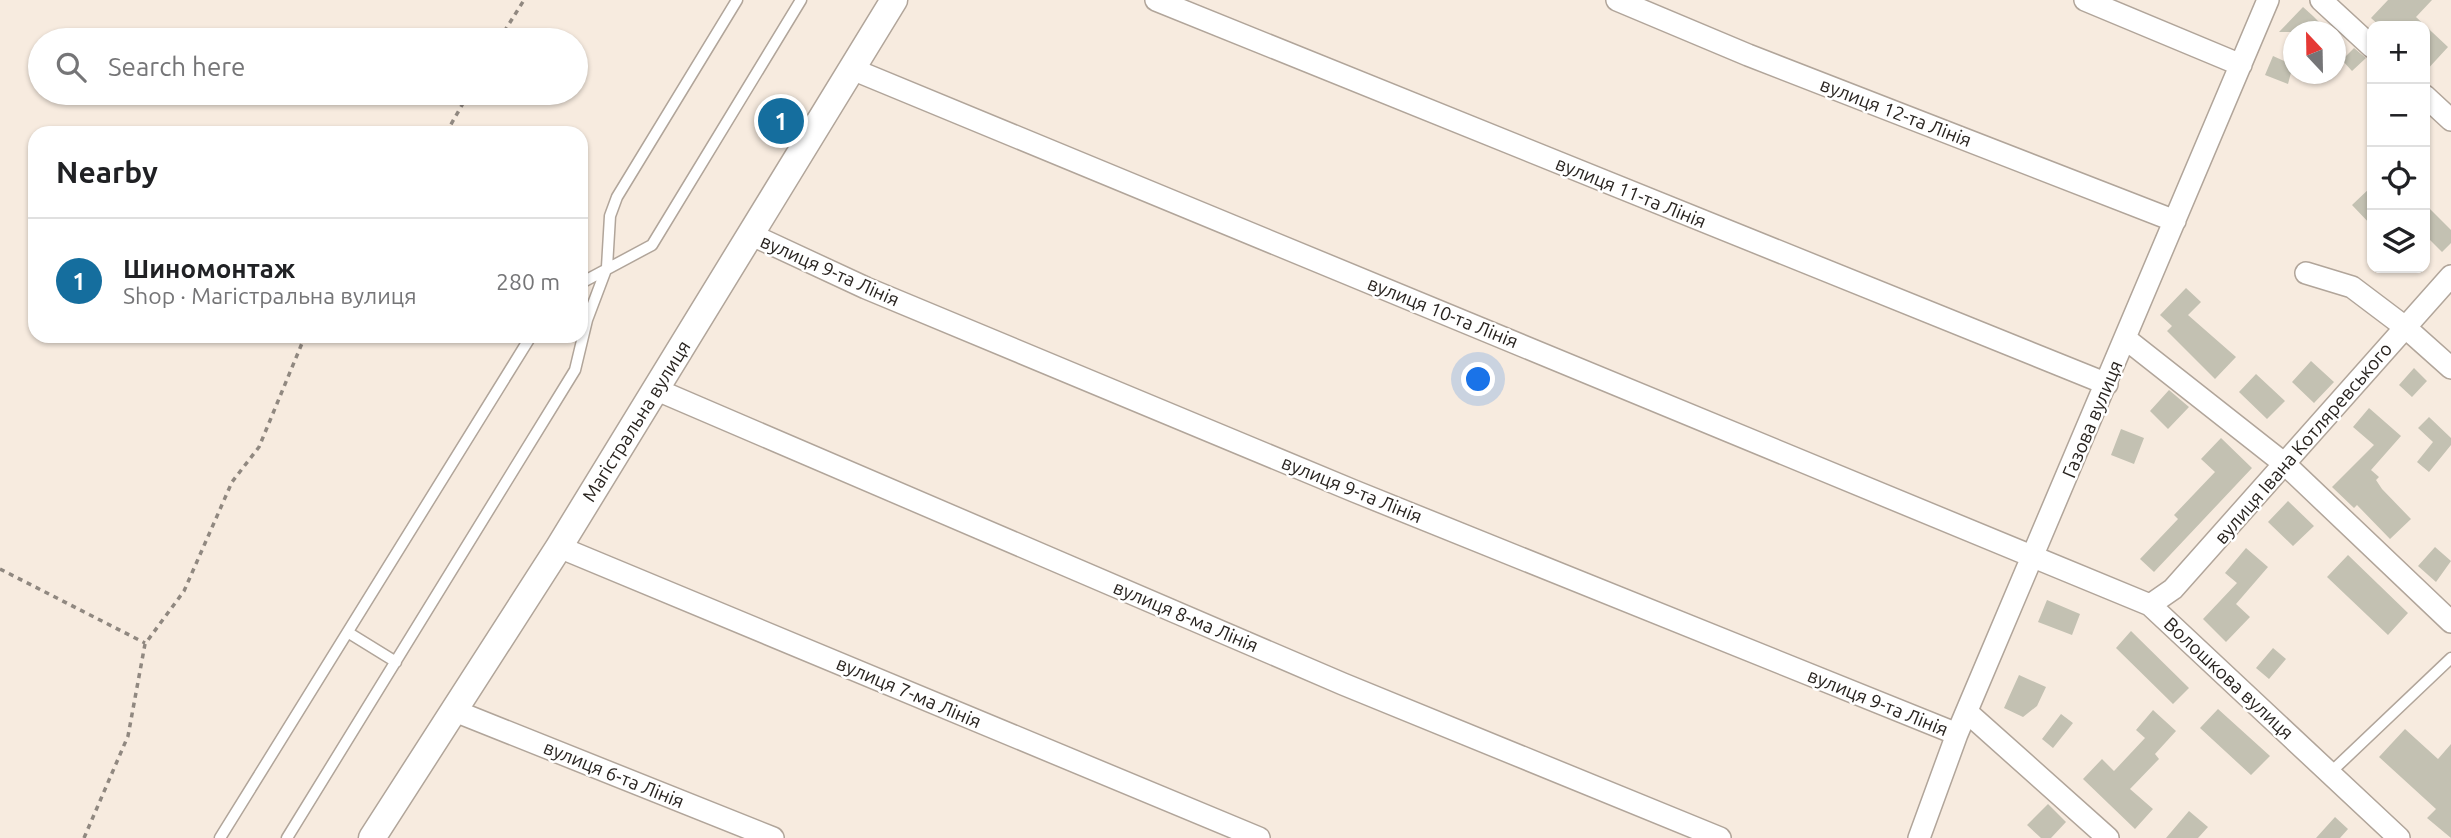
<!DOCTYPE html>
<meta charset="utf-8">
<style>
body{margin:0;font-family:Ubuntu,sans-serif;background:#f2f2f2;color:#202124}
.controls{position:absolute;right:21px;top:21px;display:grid;overflow:hidden;border-radius:14px;box-shadow:0 2px 5px #0004}
.controls button{width:63px;height:63px;display:grid;place-items:center;padding:0;border:0;border-bottom:2px solid #e0e0e0;background:#fff;color:#202124;font:35px sans-serif}
.compass{position:absolute;left:2283px;top:21px;width:63px;height:63px;border-radius:50%;background:#fff;box-shadow:0 2px 5px #0004;rotate:338deg}
.you{position:absolute;left:1479px;top:380px;width:24px;height:24px;margin:-18px;border:5px solid #fff;border-radius:50%;background:#1a73e8;box-shadow:0 0 0 10px #1a73e833}
.badge{display:grid;place-items:center;width:46px;height:46px;border-radius:50%;background:#156e9e;color:#fff;font-size:23px;font-weight:700}
.pin{position:absolute;translate:-50% -50%;border:4px solid #fff;box-shadow:0 2px 7px #0006}
.list{margin:0;padding:0;list-style:none}
h2{display:flex;justify-content:space-between;align-items:center;height:91px;margin:0;padding:0 28px;font-size:30px}
h2 small{font-size:23px;font-weight:400;color:#757577}
.list li{display:grid;grid-template-columns:46px 1fr auto;gap:21px;align-items:center;box-sizing:border-box;height:126px;padding:0 28px;border-top:2px solid #e0e0e0}
.list b{display:block;font-size:26px;white-space:nowrap}
.list p{margin:0;font-size:23px;white-space:nowrap;color:#757577}
.list em{font-size:23px;font-style:normal;color:#757577}
.icon{flex:none;width:38px;height:38px;fill:none;stroke:currentColor;stroke-width:2;stroke-linecap:round;stroke-linejoin:round}
.map{position:relative;flex:none;width:2451px;height:838px;overflow:hidden}
.search{position:absolute;background:#fff;box-shadow:0 2px 5px #0004;left:28px;top:28px;width:560px;height:77px;display:flex;align-items:center;gap:18px;box-sizing:border-box;padding:0 24px;border-radius:38px;color:#757577;font-size:26px}
.panel{position:absolute;background:#fff;box-shadow:0 2px 5px #0004;left:28px;top:126px;width:560px;height:217px;border-radius:21px}
.map>svg:first-child{display:block}
.building{fill:#c3c1b2}
.lines{fill:none;stroke-linecap:round;stroke-linejoin:round}
.service-casing{stroke:#b1a59a;stroke-width:13}
.minor-casing{stroke:#b1a59a;stroke-width:24}
.tertiary-casing{stroke:#b1a59a;stroke-width:29}
.path{stroke:#908880;stroke-width:3.5;stroke-dasharray:5 5;stroke-linecap:butt}
.service{stroke:#fff;stroke-width:10}
.minor{stroke:#fff;stroke-width:21}
.tertiary{stroke:#fff;stroke-width:26}
.labels{text-anchor:middle;dominant-baseline:central;stroke-width:5;stroke-linejoin:round;paint-order:stroke}
.street-label{font-size:19px;fill:#292420;stroke:#fff}
</style>
<div class="map">
<svg width="2451" height="838" viewBox="0 0 2451 838">
<rect width="100%" height="100%" fill="#f7ebdf"/>
<path class="building" d="M 2388,0 L 2432,0 L 2416,17 L 2448,47 L 2425,72 L 2425,26 L 2380,26 L 2371,18 Z
M 2303,7 L 2313,16 L 2329,32 L 2279,32 Z
M 2354,48 L 2366,58 L 2352,71 L 2342,60 Z
M 2273,56 L 2293,65 L 2288,84 L 2265,75 Z
M 2372,186 L 2372,226 L 2352,205 Z
M 2425,204 L 2451,230 L 2451,243 L 2442,252 L 2425,235 Z
M 2186,288 L 2201,302 L 2188,315 L 2236,357 L 2215,379 L 2167,331 L 2172,326 L 2160,315 Z
M 2311,361 L 2334,382 L 2314,403 L 2292,382 Z
M 2414,368 L 2427,381 L 2412,397 L 2399,385 Z
M 2256,374 L 2285,401 L 2267,419 L 2239,392 Z
M 2169,390 L 2189,407 L 2168,429 L 2150,411 Z
M 2369,408 L 2401,436 L 2371,470 L 2379,477 L 2376,480 L 2382,489 L 2411,519 L 2390,539 L 2357,505 L 2354,508 L 2332,487 L 2374,445 L 2353,427 Z
M 2429,417 L 2451,438 L 2451,445 L 2429,472 L 2417,462 L 2433,442 L 2418,428 Z
M 2121,429 L 2144,438 L 2134,464 L 2111,455 Z
M 2221,438 L 2252,468 L 2154,572 L 2140,559 L 2178,519 L 2174,515 L 2215,472 L 2201,459 Z
M 2288,501 L 2314,526 L 2293,546 L 2268,522 Z
M 2435,547 L 2451,561 L 2436,582 L 2418,566 Z
M 2246,548 L 2268,567 L 2236,604 L 2250,617 L 2226,642 L 2203,619 L 2237,583 L 2225,573 Z
M 2348,555 L 2408,613 L 2388,635 L 2327,577 Z
M 2047,600 L 2080,614 L 2072,635 L 2038,622 Z
M 2131,631 L 2189,688 L 2173,704 L 2116,648 Z
M 2273,648 L 2286,659 L 2269,679 L 2256,668 Z
M 2019,675 L 2046,687 L 2037,706 L 2023,717 L 2004,708 Z
M 2218,709 L 2270,756 L 2251,775 L 2200,728 Z
M 2153,710 L 2176,731 L 2155,754 L 2159,759 L 2130,789 L 2153,809 L 2135,829 L 2083,779 L 2102,759 L 2114,771 L 2145,738 L 2136,730 Z
M 2061,714 L 2073,723 L 2053,748 L 2042,739 Z
M 2405,729 L 2438,759 L 2451,744 L 2451,838 L 2427,818 L 2436,809 L 2379,757 Z
M 2048,804 L 2066,822 L 2051,838 L 2041,838 L 2027,825 Z
M 2189,811 L 2208,827 L 2198,838 L 2166,838 Z
M 2335,817 L 2348,829 L 2340,838 L 2316,838 Z"/>
<g class="lines">
<defs>
<path id="service" d="M 581,283 L 652,245 L 801,0
M 349,633 L 396,662
M 2330,773 L 2451,658
M 220,838 L 531,336
M 287,838 L 575,370 L 587,320 L 607,267 L 610,216 L 617,197 L 737,0"/>
<path id="minor" d="M 1156,0 L 2107,384
M 1617,0 L 1748,55 L 2175,221
M 2085,0 L 2241,65
M 2321,0 L 2372,47
M 852,69 L 2150,605 L 2399,838
M 2425,96 L 2451,120
M 752,235 L 866,288 L 1354,491 L 1957,734
M 2306,273 L 2352,287 L 2405,327 L 2451,368
M 2126,339 L 2286,465 L 2451,622
M 655,389 L 1343,684 L 1720,838
M 559,547 L 1259,838
M 2150,605 L 2173,589 L 2451,276
M 455,711 L 773,838
M 1968,713 L 2108,838
M 1919,838 L 1957,734 L 2268,0"/>
<path id="tertiary" d="M 372,838 L 559,547 L 894,0"/>
</defs>
<use href="#service" class="service-casing"/>
<use href="#minor" class="minor-casing"/>
<use href="#tertiary" class="tertiary-casing"/>
<path class="path" d="M 499,40 L 524,0
M 446,133 L 469,93
M 0,569 L 145,643
M 84,838 L 128,736 L 145,644 L 184,591 L 232,482 L 259,447 L 305,336"/>
<use href="#service" class="service"/>
<use href="#minor" class="minor"/>
<use href="#tertiary" class="tertiary"/>
</g>
<g class="labels">
<g class="street-label">
<text transform="translate(1896 112) rotate(21)">вулиця 12-та Лінія</text>
<text transform="translate(1631 192) rotate(22)">вулиця 11-та Лінія</text>
<text transform="translate(830 270) rotate(24)">вулиця 9-та Лінія</text>
<text transform="translate(1443 312) rotate(22)">вулиця 10-та Лінія</text>
<text transform="translate(2092 419) rotate(-67)">Газова вулиця</text>
<text transform="translate(636 421) rotate(-58)">Магістральна вулиця</text>
<text transform="translate(2303 443) rotate(-49)">вулиця Івана Котляревського</text>
<text transform="translate(1352 489) rotate(22)">вулиця 9-та Лінія</text>
<text transform="translate(1186 616) rotate(23)">вулиця 8-ма Лінія</text>
<text transform="translate(2229 678) rotate(43)">Волошкова вулиця</text>
<text transform="translate(909 692) rotate(23)">вулиця 7-ма Лінія</text>
<text transform="translate(1878 702) rotate(22)">вулиця 9-та Лінія</text>
<text transform="translate(614 774) rotate(22)">вулиця 6-та Лінія</text>
</g>
</g>
</svg>
<div class="controls">
<button>+</button>
<button>−</button>
<button><svg class="icon" aria-label="locate" viewBox="0 0 24 24"><circle cx="12" cy="12" r="6"/><path d="M12 2v4M12 18v4M2 12h4M18 12h4"/></svg></button>
<button><svg class="icon" aria-label="layers" viewBox="0 0 24 24"><path d="M12 4l9 5-9 5-9-5zM3 14l9 5 9-5"/></svg></button>
</div>
<svg class="compass" viewBox="-18 -18 36 36"><path d="M0-13l5 13h-10z" fill="#e53935"/><path d="M0 13l5-13h-10z" fill="#757577"/></svg>
<div class="you"></div>
<div class="pin badge" style="left:781px;top:121px">1</div>
<div class="search"><svg class="icon" aria-label="search" viewBox="0 0 24 24"><circle cx="10" cy="10" r="6"/><path d="M15 15l6 6"/></svg>Search here</div>
<section class="panel">
<h2>Nearby<small></small></h2>
<ul class="list">
<li><span class="badge">1</span><div><b>Шиномонтаж</b><p>Shop · Магістральна вулиця</p></div><em>280 m</em></li>
</ul>
</section>
</div>
